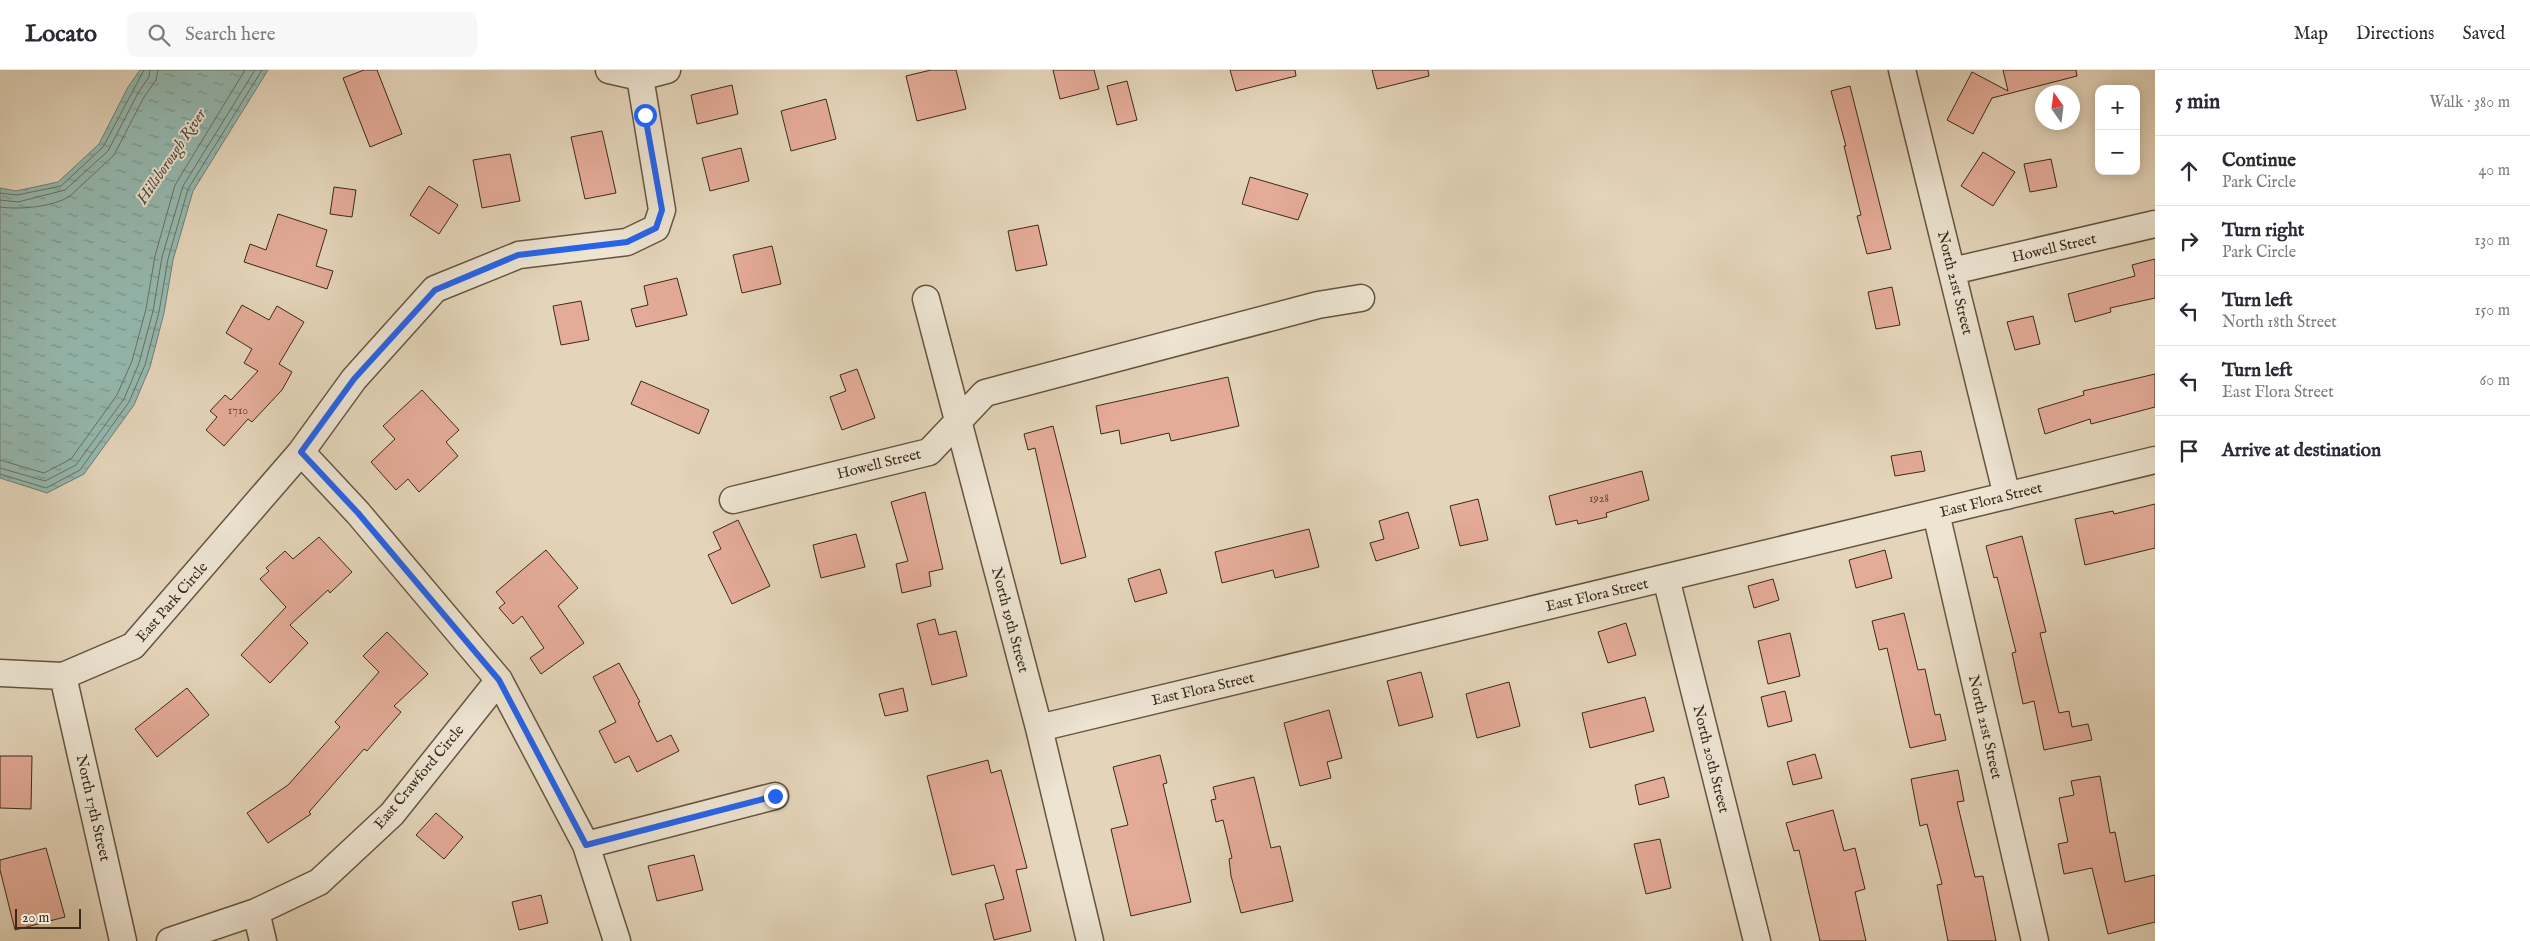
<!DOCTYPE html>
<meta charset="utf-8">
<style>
body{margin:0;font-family:"IM FELL English",serif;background:#f7f7f7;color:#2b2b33}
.controls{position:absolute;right:15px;top:15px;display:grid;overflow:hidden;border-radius:10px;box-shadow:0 2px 12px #0003}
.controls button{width:45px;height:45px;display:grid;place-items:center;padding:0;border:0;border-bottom:1px solid #e1e1e2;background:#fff;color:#2b2b33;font:25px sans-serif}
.compass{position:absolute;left:2035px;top:15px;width:45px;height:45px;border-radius:50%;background:#fff;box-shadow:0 2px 12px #0003;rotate:346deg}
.scale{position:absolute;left:15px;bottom:12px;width:66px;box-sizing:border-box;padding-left:5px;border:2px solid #3b2a19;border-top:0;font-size:14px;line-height:18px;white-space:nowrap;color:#3b2a19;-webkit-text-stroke:4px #ede4d2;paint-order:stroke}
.stop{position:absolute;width:15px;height:15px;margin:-11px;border:4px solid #2563eb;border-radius:50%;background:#fff}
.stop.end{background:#2563eb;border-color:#fff;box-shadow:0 1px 5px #0008}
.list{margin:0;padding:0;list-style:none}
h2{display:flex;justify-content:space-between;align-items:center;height:65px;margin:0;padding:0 20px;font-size:21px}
h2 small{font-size:16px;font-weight:400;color:#7c7c81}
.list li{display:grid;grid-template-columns:32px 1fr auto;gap:15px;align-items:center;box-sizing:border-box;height:70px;padding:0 20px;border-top:1px solid #e1e1e2}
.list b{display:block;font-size:19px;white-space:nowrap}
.list p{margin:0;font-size:16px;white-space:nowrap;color:#7c7c81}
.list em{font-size:16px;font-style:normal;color:#7c7c81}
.icon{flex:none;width:28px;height:28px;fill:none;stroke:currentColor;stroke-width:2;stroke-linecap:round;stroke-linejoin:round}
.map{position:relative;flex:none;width:2155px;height:871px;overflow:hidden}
header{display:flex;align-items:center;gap:30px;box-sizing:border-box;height:70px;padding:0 25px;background:#fff;border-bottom:1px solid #e1e1e2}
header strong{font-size:24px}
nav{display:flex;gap:28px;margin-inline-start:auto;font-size:18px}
.search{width:350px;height:45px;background:#f7f7f7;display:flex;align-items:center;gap:12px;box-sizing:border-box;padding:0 18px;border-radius:10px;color:#7c7c81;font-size:19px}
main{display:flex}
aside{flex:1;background:#fff}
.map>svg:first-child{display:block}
.water{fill:url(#water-ripples);stroke:#718074}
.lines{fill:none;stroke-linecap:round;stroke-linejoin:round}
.shore{stroke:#687264;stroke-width:1}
.building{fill:#e4ab98;stroke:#3b2a19}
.minor-casing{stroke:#655541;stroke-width:29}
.minor{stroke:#ede4d2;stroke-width:26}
.route{stroke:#2563eb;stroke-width:6}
.labels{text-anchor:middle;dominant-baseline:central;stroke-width:4;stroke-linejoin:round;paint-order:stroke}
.number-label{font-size:12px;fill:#654a39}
.street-label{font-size:15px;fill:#3b2a19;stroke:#ede4d2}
.water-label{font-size:16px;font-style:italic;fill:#524e3f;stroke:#ede4d2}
</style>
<header>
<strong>Locato</strong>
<div class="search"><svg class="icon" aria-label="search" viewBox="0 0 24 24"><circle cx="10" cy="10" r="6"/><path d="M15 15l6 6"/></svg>Search here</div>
<nav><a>Map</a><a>Directions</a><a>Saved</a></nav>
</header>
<main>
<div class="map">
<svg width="2155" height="871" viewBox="0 0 2155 871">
<defs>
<pattern id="water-ripples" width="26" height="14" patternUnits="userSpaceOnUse" patternTransform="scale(1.25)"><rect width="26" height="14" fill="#95b9b0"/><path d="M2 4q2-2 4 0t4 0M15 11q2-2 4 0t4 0" fill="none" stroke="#7b978e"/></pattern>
</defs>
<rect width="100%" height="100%" fill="#e4d5ba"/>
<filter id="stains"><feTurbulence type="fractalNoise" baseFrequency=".004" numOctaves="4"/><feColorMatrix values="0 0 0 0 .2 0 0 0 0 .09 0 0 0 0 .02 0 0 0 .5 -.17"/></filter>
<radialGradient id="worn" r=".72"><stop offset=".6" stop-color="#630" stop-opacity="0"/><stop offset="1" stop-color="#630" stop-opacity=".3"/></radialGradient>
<path class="water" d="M 140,0 L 268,0 L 193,121 L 173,190 L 164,243 L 150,297 L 134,335 L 84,404 L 47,423 L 0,408 L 0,118 L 16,121 L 58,112 L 99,74 L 128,17 Z"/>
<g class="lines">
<path class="shore" d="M 0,123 L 17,125 L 61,116 L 103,77 L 144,0
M 0,130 L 18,132 L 65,120 L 108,81 L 138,23 L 149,7 L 150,0
M 0,137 C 18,140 54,137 70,126 L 114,85 L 144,27 L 156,10 L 158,0
M 0,390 L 44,403 L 71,389 L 117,325 L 132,291 L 146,239 L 155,186 L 175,115 L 245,0
M 0,398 L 45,411 L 76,395 L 124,329 L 139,293 L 153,241 L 162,187 L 183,116 L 255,0
M 0,404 L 46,418 L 80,400 L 129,332 L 145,295 L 159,242 L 168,189 L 188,119 L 262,0"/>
</g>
<path class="building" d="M 364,0 L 377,0 L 402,64 L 370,77 L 343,8 Z
M 931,0 L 956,0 L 966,39 L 917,51 L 906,6 Z
M 1053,0 L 1094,0 L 1099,19 L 1060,29 Z
M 1230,0 L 1295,0 L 1296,6 L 1236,21 Z
M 1372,0 L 1428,0 L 1429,6 L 1377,19 Z
M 2003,0 L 2076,0 L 2077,6 L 1992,28 L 1973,64 L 1947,50 L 1972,2 L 2008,21 Z
M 1127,11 L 1137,50 L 1117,55 L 1107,16 Z
M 732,15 L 738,44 L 697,54 L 691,25 Z
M 1850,16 L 1891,179 L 1867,184 L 1857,146 L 1861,145 L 1844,76 L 1846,76 L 1831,21 Z
M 826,29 L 836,69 L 791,81 L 781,41 Z
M 602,61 L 616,123 L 585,129 L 571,67 Z
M 741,78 L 749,111 L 710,121 L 702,88 Z
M 1983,82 L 2015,102 L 1993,136 L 1961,116 Z
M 510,84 L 520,131 L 482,138 L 473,90 Z
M 2051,89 L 2057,117 L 2030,122 L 2024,94 Z
M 1250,107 L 1308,124 L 1298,150 L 1242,134 Z
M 429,116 L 458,135 L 439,164 L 410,145 Z
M 334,117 L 356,120 L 352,147 L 330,144 Z
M 278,144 L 327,160 L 316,196 L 333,201 L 327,219 L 244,192 L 250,174 L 266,180 Z
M 1038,155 L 1047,195 L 1016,201 L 1008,161 Z
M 772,176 L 781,214 L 742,223 L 733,185 Z
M 2155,189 L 2155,228 L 2110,238 L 2111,242 L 2075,252 L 2068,224 L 2135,206 L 2132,195 Z
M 677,208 L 687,245 L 636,257 L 631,239 L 648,235 L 644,216 Z
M 1892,217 L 1900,255 L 1876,259 L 1868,222 Z
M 581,231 L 589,270 L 561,275 L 553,236 Z
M 242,235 L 269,250 L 277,236 L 304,252 L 279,294 L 292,302 L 282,320 L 252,352 L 248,349 L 224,376 L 206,360 L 217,347 L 210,341 L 225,325 L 231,330 L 258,301 L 244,293 L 252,279 L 226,263 Z
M 2033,246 L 2040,274 L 2015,280 L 2007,252 Z
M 857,299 L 875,348 L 842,360 L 830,327 L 846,321 L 840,305 Z
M 2155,304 L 2155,337 L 2091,354 L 2090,349 L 2045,364 L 2038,339 L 2084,325 L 2083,321 Z
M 1228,307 L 1239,356 L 1171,371 L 1169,363 L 1121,374 L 1119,360 L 1101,364 L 1096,336 Z
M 641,311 L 709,340 L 699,364 L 631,334 Z
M 422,320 L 459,360 L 446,372 L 458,386 L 419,422 L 408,409 L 396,420 L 371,392 L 395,369 L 383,356 Z
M 1053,356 L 1086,487 L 1061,494 L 1035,378 L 1028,380 L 1024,364 Z
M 1921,381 L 1925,401 L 1895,406 L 1891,386 Z
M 1642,401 L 1649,430 L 1606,443 L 1607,447 L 1578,454 L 1577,450 L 1556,455 L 1549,426 Z
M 925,422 L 943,499 L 929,502 L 931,516 L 902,523 L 896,494 L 908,491 L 891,432 Z
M 1478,429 L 1488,470 L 1460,476 L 1450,436 Z
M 2155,434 L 2155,478 L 2085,495 L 2075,449 L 2113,441 L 2114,444 Z
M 1408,442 L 1419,478 L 1376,491 L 1370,473 L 1384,469 L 1379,451 Z
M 738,450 L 770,516 L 732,534 L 708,485 L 721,479 L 713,462 Z
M 1309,459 L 1319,497 L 1275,508 L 1273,500 L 1222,513 L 1215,482 Z
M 856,464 L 865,497 L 821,508 L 813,475 Z
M 2022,466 L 2046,562 L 2040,563 L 2059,643 L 2069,641 L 2072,657 L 2088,654 L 2092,670 L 2044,680 L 2034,631 L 2023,634 L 2012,583 L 2016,582 L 1997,507 L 1994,508 L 1986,476 Z
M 319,467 L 352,502 L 330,523 L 328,520 L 290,555 L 308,573 L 270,613 L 241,585 L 286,537 L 260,509 L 269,501 L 266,498 L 285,481 L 293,489 Z
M 546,480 L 578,518 L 558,536 L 584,573 L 541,604 L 530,588 L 544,578 L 522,546 L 513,554 L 499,538 L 505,533 L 496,522 Z
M 1885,480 L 1892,508 L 1856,518 L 1849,490 Z
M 1160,499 L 1167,523 L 1135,532 L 1128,509 Z
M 1773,509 L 1779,530 L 1754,538 L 1748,516 Z
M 1904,543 L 1918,600 L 1925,599 L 1935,645 L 1940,644 L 1946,670 L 1910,678 L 1887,578 L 1879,580 L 1872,551 Z
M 935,549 L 939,565 L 956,561 L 967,606 L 932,615 L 917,554 Z
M 1626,553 L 1636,585 L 1608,593 L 1598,562 Z
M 387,562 L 428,604 L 394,636 L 401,642 L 367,681 L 364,679 L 309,742 L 311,744 L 268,773 L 247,743 L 288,715 L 340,657 L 335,652 L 379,602 L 363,586 Z
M 1790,563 L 1800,606 L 1768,614 L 1758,571 Z
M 619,593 L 640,632 L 638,633 L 657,672 L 671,665 L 679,681 L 637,702 L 629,686 L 615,693 L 599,661 L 616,652 L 593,607 Z
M 1421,602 L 1433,647 L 1399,656 L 1387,611 Z
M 1509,612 L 1520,656 L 1477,668 L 1466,624 Z
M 187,618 L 209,645 L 157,687 L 135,659 Z
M 903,618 L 908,641 L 885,646 L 879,624 Z
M 1785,621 L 1792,651 L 1768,657 L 1761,627 Z
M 1645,627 L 1654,661 L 1590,678 L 1582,643 Z
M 1329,640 L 1342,688 L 1327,692 L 1331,708 L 1300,716 L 1284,653 Z
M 1815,684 L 1822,708 L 1793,715 L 1787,692 Z
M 1160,685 L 1167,713 L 1163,714 L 1191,832 L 1131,846 L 1111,759 L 1128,755 L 1113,697 Z
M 0,686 L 32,686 L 31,739 L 0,738 Z
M 988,690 L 991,703 L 1001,700 L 1027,798 L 1016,800 L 1031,861 L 994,870 L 985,834 L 1004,829 L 994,795 L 952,805 L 927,706 Z
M 1958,700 L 1964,731 L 1957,732 L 1975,807 L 1983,806 L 1996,871 L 1948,871 L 1937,815 L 1942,814 L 1927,754 L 1920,756 L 1911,709 Z
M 2100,706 L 2110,763 L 2115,762 L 2125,812 L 2155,805 L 2155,852 L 2108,864 L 2092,798 L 2064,804 L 2058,774 L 2068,772 L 2059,728 L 2074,725 L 2071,711 Z
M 1254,707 L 1271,778 L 1280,776 L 1293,831 L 1241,843 L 1231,806 L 1229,789 L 1232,788 L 1223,750 L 1216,752 L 1211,730 L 1216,729 L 1213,717 Z
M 1664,707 L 1669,727 L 1639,735 L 1635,715 Z
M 1833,740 L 1844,781 L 1855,778 L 1865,819 L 1855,822 L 1866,871 L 1820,871 L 1799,780 L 1794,781 L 1786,753 Z
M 436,743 L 463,767 L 444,789 L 416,765 Z
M 1660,769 L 1671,818 L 1646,824 L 1634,774 Z
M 46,778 L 65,847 L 15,860 L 0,800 L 0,790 Z
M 694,785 L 703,820 L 657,831 L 648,796 Z
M 541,825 L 548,853 L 519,860 L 512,832 Z"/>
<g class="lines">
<defs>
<path id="minor" d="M 609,0 L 640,7 L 667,0
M 1902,0 L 2007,426
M 1952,201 L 2155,154
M 926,229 L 1039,658 L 1090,871
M 301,382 L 358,443 L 499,610 L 586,775 L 617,871
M 733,430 L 929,382 L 985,323 L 1318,235 L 1361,228
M 1936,443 L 2035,871
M 1666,508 L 1757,871
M 0,603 L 63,606 L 133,576 L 301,382 L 354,309 L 435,219 L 519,185 L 627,172 L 656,158 L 662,140 L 640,7
M 63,606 L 123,871
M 1039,658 L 2155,390
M 586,775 L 775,726
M 256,842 L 263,871
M 170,871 L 256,842 L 319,812 L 392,744 L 499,610"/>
</defs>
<use href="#minor" class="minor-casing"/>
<use href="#minor" class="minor"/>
</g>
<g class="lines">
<path class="route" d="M 645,45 L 662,140 L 656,158 L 627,172 L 518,185 L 435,220 L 354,309 L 301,382 L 358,443 L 499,610 L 586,775 L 775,726"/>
</g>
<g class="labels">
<g class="number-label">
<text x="238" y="340">1710</text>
<text x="1599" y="428">1928</text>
</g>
<g class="street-label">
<text transform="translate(2054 178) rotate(-13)">Howell Street</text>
<text transform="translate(1955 213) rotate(76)">North 21st Street</text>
<text transform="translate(879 394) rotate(-14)">Howell Street</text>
<text transform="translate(1991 430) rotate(-14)">East Flora Street</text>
<text transform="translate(1597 525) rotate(-13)">East Flora Street</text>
<text transform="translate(172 532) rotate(-49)">East Park Circle</text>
<text transform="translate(1010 550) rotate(75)">North 19th Street</text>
<text transform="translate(1203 619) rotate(-13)">East Flora Street</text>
<text transform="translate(1985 657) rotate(77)">North 21st Street</text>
<text transform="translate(1711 689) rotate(76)">North 20th Street</text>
<text transform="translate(419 707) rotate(-50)">East Crawford Circle</text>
<text transform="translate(93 738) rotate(77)">North 17th Street</text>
</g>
<g class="water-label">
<text transform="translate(172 87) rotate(-56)">Hillsborough River</text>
</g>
</g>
<rect width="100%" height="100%" filter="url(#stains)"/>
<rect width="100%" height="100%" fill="url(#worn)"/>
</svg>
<div class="controls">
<button>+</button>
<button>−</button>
</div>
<svg class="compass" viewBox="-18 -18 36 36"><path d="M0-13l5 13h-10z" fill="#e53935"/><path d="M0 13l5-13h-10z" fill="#7c7c81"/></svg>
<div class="scale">20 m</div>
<div class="stop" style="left:645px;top:45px"></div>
<div class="stop end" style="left:775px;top:726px"></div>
</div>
<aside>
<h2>5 min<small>Walk · 380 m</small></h2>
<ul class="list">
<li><svg class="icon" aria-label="ahead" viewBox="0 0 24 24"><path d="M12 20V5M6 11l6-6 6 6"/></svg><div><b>Continue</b><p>Park Circle</p></div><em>40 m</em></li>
<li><svg class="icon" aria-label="right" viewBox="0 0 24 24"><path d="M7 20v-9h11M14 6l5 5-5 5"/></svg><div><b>Turn right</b><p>Park Circle</p></div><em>130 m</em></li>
<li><svg class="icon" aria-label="left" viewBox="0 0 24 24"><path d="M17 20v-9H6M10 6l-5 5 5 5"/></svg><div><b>Turn left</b><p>North 18th Street</p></div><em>150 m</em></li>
<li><svg class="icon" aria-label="left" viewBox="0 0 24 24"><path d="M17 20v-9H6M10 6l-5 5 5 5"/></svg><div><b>Turn left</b><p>East Flora Street</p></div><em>60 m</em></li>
<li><svg class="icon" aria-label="arrive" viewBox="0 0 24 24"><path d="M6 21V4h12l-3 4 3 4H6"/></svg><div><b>Arrive at destination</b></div></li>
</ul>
</aside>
</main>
